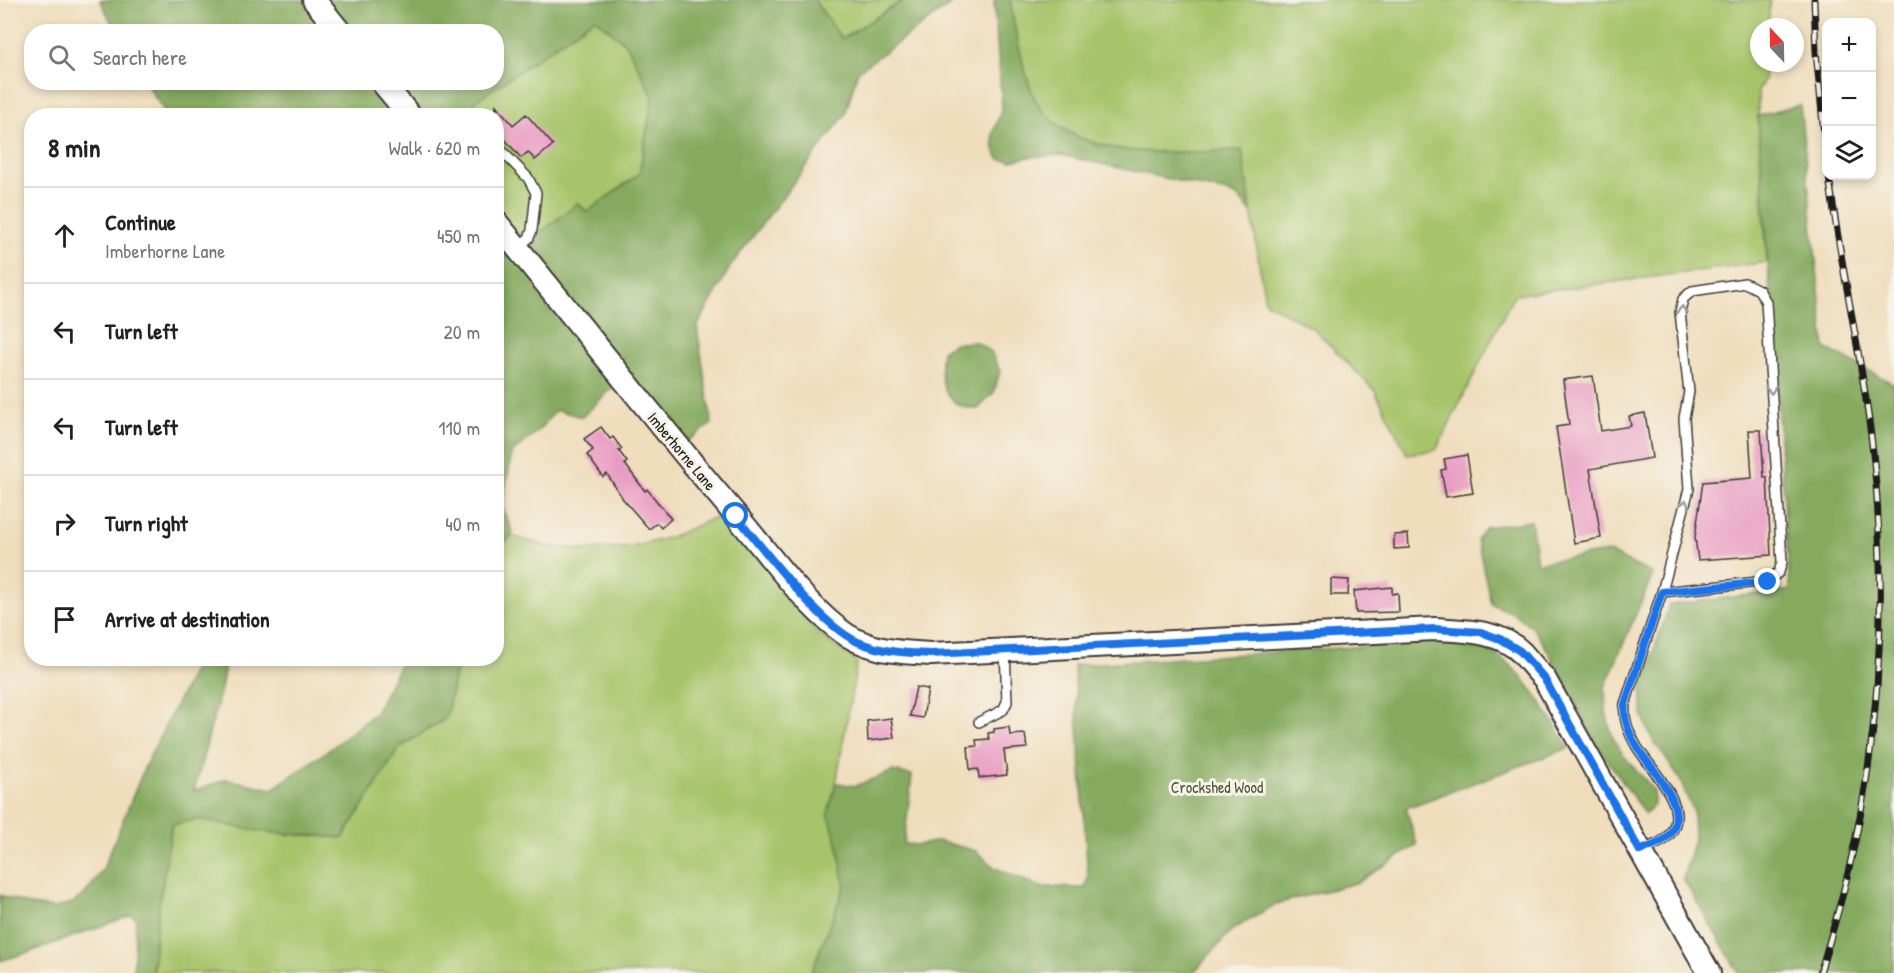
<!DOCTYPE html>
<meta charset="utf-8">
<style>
body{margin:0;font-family:"Patrick Hand",sans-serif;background:#f6f6f6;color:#222}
.controls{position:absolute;right:18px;top:18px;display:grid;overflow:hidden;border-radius:12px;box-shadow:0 3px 9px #0003}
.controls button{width:54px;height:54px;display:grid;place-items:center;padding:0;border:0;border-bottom:2px solid #e0e0e0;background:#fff;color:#222;font:30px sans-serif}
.compass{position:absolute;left:1750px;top:18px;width:54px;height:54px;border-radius:50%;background:#fff;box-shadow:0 3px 9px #0003;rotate:338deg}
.stop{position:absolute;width:18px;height:18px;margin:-14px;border:4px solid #1a73e8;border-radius:50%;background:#fff}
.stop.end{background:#1a73e8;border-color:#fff;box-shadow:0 2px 6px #0008}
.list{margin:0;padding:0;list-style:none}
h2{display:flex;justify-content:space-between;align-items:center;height:78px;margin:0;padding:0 24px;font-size:26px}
h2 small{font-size:20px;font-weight:400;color:#767676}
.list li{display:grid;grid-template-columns:39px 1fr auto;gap:18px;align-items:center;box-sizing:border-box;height:96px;padding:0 24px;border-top:2px solid #e0e0e0}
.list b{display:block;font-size:22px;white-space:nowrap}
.list p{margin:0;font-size:20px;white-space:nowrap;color:#767676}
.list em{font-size:20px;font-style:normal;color:#767676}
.icon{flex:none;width:33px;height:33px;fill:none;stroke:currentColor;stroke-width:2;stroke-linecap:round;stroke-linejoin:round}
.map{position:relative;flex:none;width:1894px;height:973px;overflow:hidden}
.search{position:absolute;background:#fff;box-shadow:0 3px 9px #0003;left:24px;top:24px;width:480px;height:66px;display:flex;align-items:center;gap:15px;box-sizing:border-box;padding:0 21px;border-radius:24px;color:#767676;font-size:22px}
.panel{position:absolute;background:#fff;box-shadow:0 3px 9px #0003;left:24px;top:108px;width:480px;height:558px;border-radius:24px}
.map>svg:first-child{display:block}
.green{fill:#a7c46b;stroke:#627044;stroke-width:1.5}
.forest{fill:#85aa5f;stroke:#50633e;stroke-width:1.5}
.building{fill:#e99cc3}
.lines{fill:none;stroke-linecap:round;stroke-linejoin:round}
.service-casing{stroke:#3c3934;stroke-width:12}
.tertiary-casing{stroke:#3c3934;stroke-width:26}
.service{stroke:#fff;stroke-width:9}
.tertiary{stroke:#fff;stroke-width:22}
.rail-casing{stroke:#1c1c1c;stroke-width:7}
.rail{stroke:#f7f3e8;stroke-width:4.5;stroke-dasharray:14;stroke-linecap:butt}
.oneway{stroke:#999}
.route{stroke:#1a73e8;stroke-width:8}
.labels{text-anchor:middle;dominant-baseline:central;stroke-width:6;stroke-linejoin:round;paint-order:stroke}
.street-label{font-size:16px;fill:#1c1c1c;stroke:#f7f3e8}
.park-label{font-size:16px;fill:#4d5738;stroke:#f7f3e8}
</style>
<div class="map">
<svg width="1894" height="973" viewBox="0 0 1894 973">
<rect width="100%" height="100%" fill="#f7f3e8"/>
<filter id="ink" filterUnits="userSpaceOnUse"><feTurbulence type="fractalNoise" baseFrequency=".0167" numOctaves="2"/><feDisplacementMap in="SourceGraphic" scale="12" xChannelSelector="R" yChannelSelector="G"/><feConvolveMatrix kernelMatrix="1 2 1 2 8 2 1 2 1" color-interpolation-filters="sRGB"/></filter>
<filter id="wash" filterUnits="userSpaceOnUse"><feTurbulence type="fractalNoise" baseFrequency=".008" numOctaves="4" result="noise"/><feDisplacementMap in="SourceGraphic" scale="24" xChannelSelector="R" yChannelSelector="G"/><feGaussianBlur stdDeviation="1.35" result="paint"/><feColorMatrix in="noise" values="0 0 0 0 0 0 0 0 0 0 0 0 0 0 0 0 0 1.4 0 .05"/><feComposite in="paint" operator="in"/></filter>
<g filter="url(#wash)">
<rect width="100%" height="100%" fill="#efddbc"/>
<path class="green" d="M 814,0 L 904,0 L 842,39 Z
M 1010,0 L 1770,0 L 1768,27 L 1759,27 L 1759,63 L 1766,63 L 1764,79 L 1758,92 L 1758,116 L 1767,262 L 1514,295 L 1436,450 L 1407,454 L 1375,391 L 1314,329 L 1265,302 L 1242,150 C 1180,152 1081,164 1039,106 C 1025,85 1014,26 1010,0 Z
M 595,18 L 627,45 L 653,97 L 639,174 L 587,212 L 527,243 L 497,222 L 496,116 L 477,115 L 473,103 Z
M 723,514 L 797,605 L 815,631 L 857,662 L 836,783 L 829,813 L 838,845 L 845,886 L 811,973 L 153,973 L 158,911 L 172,825 L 197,819 L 264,832 L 343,838 L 399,748 L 446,718 L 458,659 L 496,658 L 497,549 L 512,536 L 545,546 L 587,550 L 633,547 L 671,537 Z"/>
<path class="forest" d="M 100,0 L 814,0 L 842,39 L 904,0 L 957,0 L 858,71 L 845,115 L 732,264 L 697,327 L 712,424 L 686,442 L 628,373 L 582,417 L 556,410 L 538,431 L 512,453 L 502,507 L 513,533 L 497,549 L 497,222 L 527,243 L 578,203 L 587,212 L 639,174 L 653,97 L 627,45 L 595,18 L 473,103 L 477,115 L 171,115 L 166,114 L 146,83 L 496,82 L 496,32 L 116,31 Z
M 994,0 L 1010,0 C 1014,26 1025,85 1039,106 C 1081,164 1180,152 1242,150 L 1251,212 L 1239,198 L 1227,192 L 1061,155 L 1028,157 L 1012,161 L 999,159 L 994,149 L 993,133 L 1002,108 Z
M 1800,105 L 1825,348 L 1894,384 L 1894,961 L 1890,973 L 1739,973 L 1683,879 L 1694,839 L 1693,811 L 1679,778 L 1651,737 L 1642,715 L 1642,687 L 1669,605 L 1790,590 L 1758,116 Z
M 977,342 L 991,352 L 1000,371 L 994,392 L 978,409 C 972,408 964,408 959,405 C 940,395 939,369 942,351 L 955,343 Z
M 1531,521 L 1537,563 L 1608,552 L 1653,574 L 1605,687 L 1606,712 L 1612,736 L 1623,755 L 1654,790 L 1654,805 L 1645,814 L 1594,741 L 1548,651 L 1532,627 L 1511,612 L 1491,604 L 1477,539 L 1486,527 Z
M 1432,642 C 1450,643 1470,643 1487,650 C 1523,666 1548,715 1569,748 L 1406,808 L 1417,845 L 1359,882 L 1276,904 L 1232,930 L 1193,973 L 811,973 L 845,886 L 838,845 L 828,813 L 836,783 L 855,786 L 893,771 L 912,775 L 904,844 L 918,845 L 939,841 L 976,851 L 995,868 L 1041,887 L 1085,888 L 1088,877 L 1074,665 Z
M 199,659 L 226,659 L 221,689 L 194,791 L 227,779 L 272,789 L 333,747 L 375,713 L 403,659 L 458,659 L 446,718 L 399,748 L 343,838 L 264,832 L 197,819 L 172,825 L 158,911 L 152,973 L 133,973 L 136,919 L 132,915 L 30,952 L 0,961 L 0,895 L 30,905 L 55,908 L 72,903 L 86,893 L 103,869 L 146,764 Z"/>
<g id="blocks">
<path class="building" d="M 496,105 L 513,125 L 526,114 L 553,145 L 535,160 L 528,152 L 521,158 L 496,129 Z
M 1593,376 L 1601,431 L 1631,426 L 1629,416 L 1645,413 L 1652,458 L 1590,469 L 1601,538 L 1574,543 L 1556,427 L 1569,425 L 1563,380 Z
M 601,427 L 610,439 L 613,437 L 622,449 L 619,451 L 627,462 L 625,464 L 645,491 L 647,489 L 671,519 L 661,528 L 657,523 L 649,529 L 623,499 L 607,474 L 603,477 L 587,455 L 593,450 L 584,439 Z
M 1749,430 L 1761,430 L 1764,478 L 1767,477 L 1771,555 L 1698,560 L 1695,537 L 1703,482 L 1752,478 Z
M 1467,455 L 1473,493 L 1446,497 L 1441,470 L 1446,469 L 1444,459 Z
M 1408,534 L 1409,548 L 1394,549 L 1394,535 Z
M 1331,579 L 1349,580 L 1348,595 L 1331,595 Z
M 1392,587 L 1392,594 L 1398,593 L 1399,612 L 1356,613 L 1354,591 Z
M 916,687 L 928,689 L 923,718 L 910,716 Z
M 891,718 L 894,738 L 868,741 L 867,721 Z
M 1009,727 L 1010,735 L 1025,734 L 1027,748 L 1004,750 L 1007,775 L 979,778 L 978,769 L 970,770 L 968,747 L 977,746 L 976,740 L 989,739 L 988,733 L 994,732 L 994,729 Z"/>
</g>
</g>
<g filter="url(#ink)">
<use href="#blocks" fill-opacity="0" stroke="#3c3934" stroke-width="1.5"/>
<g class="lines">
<defs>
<path id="service" d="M 496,145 L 528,178 L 536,193 L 532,230 L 529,238 L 518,247
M 979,722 L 1003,710 L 1007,702 L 1005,650
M 1640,851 C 1648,847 1659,844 1665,839 C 1697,812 1651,770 1637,747 C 1629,733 1623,720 1625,704 L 1662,592 L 1689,489 L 1684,418 L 1689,392 L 1680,312 L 1683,299 L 1692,291 L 1745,283 L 1759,290 L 1766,302 L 1782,562 L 1779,572 L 1768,581 L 1662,592"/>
<path id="tertiary" d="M 314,0 L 340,32
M 382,82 L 410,116
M 496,222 C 576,319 653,418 734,513 C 765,549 801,600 837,628 C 865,651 897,652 931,654 L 1435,629 C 1465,631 1499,630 1522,653 C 1529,661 1536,670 1544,678 L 1709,973"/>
</defs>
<use href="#service" class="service-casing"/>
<use href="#tertiary" class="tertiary-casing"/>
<use href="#service" class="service"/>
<use href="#tertiary" class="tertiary"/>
<defs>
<path id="rail" d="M 1814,0 L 1816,52 L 1826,155
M 1820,973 C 1831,937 1842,900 1850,864 C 1879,740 1886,611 1876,485 C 1868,381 1842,279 1829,176"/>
</defs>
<use href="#rail" class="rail-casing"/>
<use href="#rail" class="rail"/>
</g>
<defs><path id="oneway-chevron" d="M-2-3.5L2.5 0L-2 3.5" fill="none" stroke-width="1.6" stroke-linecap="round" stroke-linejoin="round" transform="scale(1.5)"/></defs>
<g class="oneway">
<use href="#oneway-chevron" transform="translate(1682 310) rotate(-87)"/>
<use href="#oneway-chevron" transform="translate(1771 390) rotate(86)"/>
<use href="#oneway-chevron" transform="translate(1685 504) rotate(-75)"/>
</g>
</g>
<g class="lines" filter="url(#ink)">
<path class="route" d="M 736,516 C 766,551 818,624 858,642 C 882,652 906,653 931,654 L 1435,629 L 1481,632 L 1500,639 L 1520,651 L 1544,678 L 1640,851 C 1648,847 1659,844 1665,839 C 1697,812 1651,770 1637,747 C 1629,734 1623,720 1625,704 L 1662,592 L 1768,582"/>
</g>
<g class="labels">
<g class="street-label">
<text transform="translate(682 451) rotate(50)">Imberhorne Lane</text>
</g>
<g class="park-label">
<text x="1217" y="787">Crockshed Wood</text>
</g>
</g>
</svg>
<div class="controls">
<button>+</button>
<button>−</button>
<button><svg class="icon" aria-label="layers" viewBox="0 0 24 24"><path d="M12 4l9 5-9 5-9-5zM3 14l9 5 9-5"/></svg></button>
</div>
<svg class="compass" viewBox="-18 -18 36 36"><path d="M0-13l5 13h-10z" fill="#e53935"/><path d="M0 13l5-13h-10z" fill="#767676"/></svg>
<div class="stop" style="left:736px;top:516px"></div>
<div class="stop end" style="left:1768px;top:582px"></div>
<div class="search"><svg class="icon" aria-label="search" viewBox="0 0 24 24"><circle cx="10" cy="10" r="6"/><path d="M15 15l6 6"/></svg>Search here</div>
<section class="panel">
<h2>8 min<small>Walk · 620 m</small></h2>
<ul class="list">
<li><svg class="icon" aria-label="ahead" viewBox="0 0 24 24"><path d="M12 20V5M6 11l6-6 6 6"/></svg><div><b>Continue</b><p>Imberhorne Lane</p></div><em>450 m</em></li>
<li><svg class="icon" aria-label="left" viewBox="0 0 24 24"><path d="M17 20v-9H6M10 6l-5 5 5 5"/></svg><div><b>Turn left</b></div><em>20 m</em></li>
<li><svg class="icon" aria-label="left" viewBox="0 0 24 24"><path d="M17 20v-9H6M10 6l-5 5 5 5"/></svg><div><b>Turn left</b></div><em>110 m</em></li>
<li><svg class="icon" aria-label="right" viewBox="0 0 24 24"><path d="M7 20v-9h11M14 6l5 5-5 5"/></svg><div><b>Turn right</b></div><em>40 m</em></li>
<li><svg class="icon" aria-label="arrive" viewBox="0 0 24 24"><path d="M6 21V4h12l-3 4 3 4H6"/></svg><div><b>Arrive at destination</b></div></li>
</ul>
</section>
</div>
